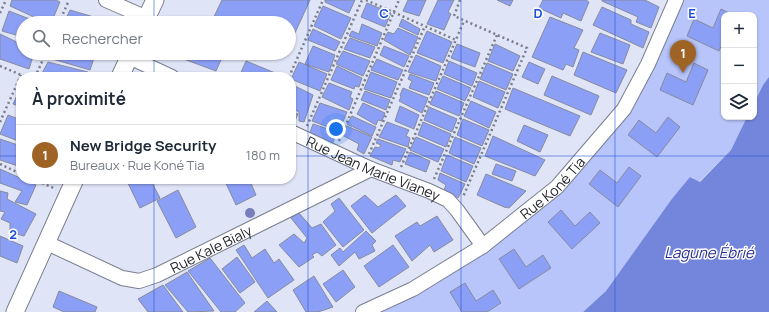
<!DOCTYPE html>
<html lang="fr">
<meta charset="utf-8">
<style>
body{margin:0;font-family:Manrope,sans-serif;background:#f6f6f7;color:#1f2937}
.controls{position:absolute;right:12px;top:12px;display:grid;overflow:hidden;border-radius:8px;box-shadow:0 1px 3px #0004}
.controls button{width:36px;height:36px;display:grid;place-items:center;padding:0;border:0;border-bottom:1px solid #e0e1e3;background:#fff;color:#1f2937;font:20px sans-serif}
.you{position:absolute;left:336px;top:129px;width:14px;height:14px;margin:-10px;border:3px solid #fff;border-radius:50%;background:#1a73e8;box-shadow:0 0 0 6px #1a73e833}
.badge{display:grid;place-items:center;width:26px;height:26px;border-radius:50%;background:#9f6425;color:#fff;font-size:13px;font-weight:700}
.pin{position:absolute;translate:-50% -33px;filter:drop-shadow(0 1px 2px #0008)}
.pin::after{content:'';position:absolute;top:21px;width:14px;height:12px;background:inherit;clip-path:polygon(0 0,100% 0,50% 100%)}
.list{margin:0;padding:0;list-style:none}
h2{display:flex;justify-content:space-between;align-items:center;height:52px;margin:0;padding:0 16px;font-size:17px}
h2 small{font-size:13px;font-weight:400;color:#747a83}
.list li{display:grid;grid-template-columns:26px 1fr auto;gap:12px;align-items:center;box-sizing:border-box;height:60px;padding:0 16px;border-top:1px solid #e0e1e3}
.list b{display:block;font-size:15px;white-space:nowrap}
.list p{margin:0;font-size:13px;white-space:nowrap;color:#747a83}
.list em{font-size:13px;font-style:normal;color:#747a83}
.icon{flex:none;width:22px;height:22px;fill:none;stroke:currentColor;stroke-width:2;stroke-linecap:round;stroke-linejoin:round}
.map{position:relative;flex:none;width:769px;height:312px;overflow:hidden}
.search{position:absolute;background:#fff;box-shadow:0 1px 3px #0004;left:16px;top:16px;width:280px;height:44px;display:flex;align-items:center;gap:10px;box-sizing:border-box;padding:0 14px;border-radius:22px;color:#747a83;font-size:15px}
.panel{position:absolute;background:#fff;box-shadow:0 1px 3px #0004;left:16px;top:72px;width:280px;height:112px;border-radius:16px}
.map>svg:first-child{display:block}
.green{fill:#b7c5fb}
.water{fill:#7486db}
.building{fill:#8c9ff6;stroke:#868b9c}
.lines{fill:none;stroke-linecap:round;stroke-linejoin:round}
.minor-casing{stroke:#7a7f90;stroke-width:16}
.tertiary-casing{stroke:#7a7f90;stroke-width:19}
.path{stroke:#7a7d8a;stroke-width:2.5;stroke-dasharray:2 3;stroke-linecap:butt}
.minor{stroke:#fff;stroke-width:14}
.tertiary{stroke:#fff;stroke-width:17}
.tree{fill:#797ebd}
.grid{fill:none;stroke:#1d4ed8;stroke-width:1;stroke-opacity:0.55}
.labels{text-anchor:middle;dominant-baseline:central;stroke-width:3;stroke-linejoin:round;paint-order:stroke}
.street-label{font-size:14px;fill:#23252c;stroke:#fff}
.water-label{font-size:15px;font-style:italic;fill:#292e91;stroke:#fff}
.grid-label{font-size:13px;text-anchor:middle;font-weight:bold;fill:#1d4ed8;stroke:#fff;stroke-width:3;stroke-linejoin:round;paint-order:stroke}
</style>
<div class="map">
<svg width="769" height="312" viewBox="0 0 769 312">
<rect width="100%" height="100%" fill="#dfe4f7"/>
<path class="green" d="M 676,0 L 769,0 L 769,77 L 763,85 L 754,103 L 754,15 L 724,15 L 724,117 L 747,117 L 731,150 L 699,182 L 691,177 L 671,200 L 606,291 L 583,312 L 363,312 L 413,289 L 557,187 L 624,109 Z"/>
<path class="water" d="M 769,77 L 769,312 L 583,312 L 606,291 L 671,200 L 690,177 L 700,182 L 731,150 L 747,117 L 754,117 L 754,103 L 763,85 Z"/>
<path class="building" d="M 12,0 L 56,0 L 60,2 L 51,23 L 47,23 L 10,6 Z
M 222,0 L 310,0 L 289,46 L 289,23 L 217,23 L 212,21 Z
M 325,0 L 355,0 L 349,13 L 325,2 Z
M 408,0 L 426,0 L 419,16 L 403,11 Z
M 438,0 L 454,0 L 448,12 L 451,14 L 444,30 L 427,24 Z
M 497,0 L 513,0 L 510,6 Z
M 543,0 L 586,0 L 589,2 L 581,21 L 563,13 L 561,18 L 539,8 Z
M 602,0 L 645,0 L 659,7 L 651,28 L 636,22 L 638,17 L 602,1 Z
M 367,3 L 391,13 L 385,27 L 361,17 Z
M 323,6 L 351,18 L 341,39 L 314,26 Z
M 602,7 L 631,20 L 631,24 L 649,32 L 643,48 L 593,25 Z
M 721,9 L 733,15 L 724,15 L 724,40 L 719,51 L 687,36 L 694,19 L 713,28 Z
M 70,10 L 104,20 L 104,23 L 64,23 Z
M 9,11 L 40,23 L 23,23 L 23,37 L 2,31 Z
M 550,17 L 583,30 L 574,48 L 579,50 L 573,67 L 566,64 L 563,70 L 532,57 Z
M 402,19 L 420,29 L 418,35 L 399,26 Z
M 362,24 L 382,33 L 377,46 L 349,36 L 352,31 L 359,34 Z
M 398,28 L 418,37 L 410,55 L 384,40 L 388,32 L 394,34 Z
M 313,29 L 340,42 L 335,51 L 308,40 Z
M 427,31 L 452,42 L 443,63 L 417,53 Z
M 600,33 L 630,45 L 623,64 L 591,52 Z
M 0,34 L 23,45 L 23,53 L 34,53 L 29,69 L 0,59 Z
M 350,38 L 375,47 L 370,58 L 344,49 Z
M 457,44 L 480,53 L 475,67 L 451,58 Z
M 495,44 L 520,56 L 513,71 L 488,61 Z
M 313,46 L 335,55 L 329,72 L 305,64 Z
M 384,46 L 409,56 L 404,67 L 380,55 Z
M 343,51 L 370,61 L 363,76 L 336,64 Z
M 583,52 L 627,70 L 616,93 L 574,75 Z
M 51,53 L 89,53 L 95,55 L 90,70 L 49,58 Z
M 183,53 L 224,53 L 216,71 L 181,58 Z
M 416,55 L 441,66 L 436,81 L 408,72 Z
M 377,59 L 403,70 L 398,80 L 371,70 Z
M 246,61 L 285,77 L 239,77 Z
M 449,61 L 477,73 L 472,86 L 444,74 Z
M 48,62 L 88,72 L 86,77 L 40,77 Z
M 299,62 L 327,74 L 320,91 L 291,79 Z
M 529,62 L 545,69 L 538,84 L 522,77 Z
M 487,63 L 513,74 L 506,90 L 480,79 Z
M 694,63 L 708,70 L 693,105 L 660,90 L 667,73 L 686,82 Z
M 337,66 L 362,78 L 359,87 L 355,86 L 354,89 L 331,80 Z
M 371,72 L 397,82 L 391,98 L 364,89 Z
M 410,74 L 434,83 L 429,95 L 409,88 L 412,81 L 408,79 Z
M 443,76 L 471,88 L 465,101 L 437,89 Z
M 552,76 L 599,96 L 591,115 L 544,95 Z
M 479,81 L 505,92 L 498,108 L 473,97 Z
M 329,83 L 352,92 L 350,97 L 353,99 L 349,110 L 322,97 Z
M 291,84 L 313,95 L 304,122 L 299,121 L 299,112 L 291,108 Z
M 21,87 L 21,107 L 13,104 Z
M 403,88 L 428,98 L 422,113 L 399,101 L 401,97 L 400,95 Z
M 513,88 L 580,116 L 570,136 L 505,109 Z
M 365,91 L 390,100 L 386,110 L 361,100 Z
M 436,91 L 464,103 L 459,116 L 430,104 Z
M 471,101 L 496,112 L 489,128 L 464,116 Z
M 320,103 L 347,112 L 339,131 L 312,121 Z
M 363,103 L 385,113 L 382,121 L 378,120 L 376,125 L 357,114 Z
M 400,106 L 419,115 L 414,129 L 395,121 Z
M 429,107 L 457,119 L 452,132 L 424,120 Z
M 291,111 L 298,114 L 294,123 L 291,121 Z
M 8,115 L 21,120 L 21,142 L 0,134 Z
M 352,116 L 376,127 L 372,136 L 347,124 Z
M 668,117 L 680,127 L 657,157 L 628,135 L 639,120 L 656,133 Z
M 463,119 L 489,130 L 482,146 L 457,135 Z
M 387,122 L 409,130 L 406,136 L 410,138 L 408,147 L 379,137 Z
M 423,122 L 451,134 L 446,147 L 418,135 Z
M 313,124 L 337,132 L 332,145 L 309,135 Z
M 524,125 L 548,135 L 540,152 L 517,141 Z
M 347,126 L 372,137 L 364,154 L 357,150 L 359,144 L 342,135 Z
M 493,136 L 545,160 L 535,176 L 485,156 Z
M 416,137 L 444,149 L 438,162 L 410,150 Z
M 455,137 L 481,148 L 474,164 L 449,153 Z
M 0,139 L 21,146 L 21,167 L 0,160 Z
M 378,139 L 406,149 L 400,162 L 393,160 L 392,165 L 370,156 L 375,147 L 379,148 L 381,145 L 376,143 Z
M 410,152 L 430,161 L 426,172 L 405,164 Z
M 447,155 L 473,166 L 466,182 L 441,171 Z
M 496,164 L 516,171 L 512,181 L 492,174 Z
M 629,167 L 641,176 L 618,207 L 589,184 L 600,170 L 617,183 Z
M 0,169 L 36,185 L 27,205 L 15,202 L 22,191 L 0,183 Z
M 440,173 L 465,184 L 458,198 L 444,190 L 446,185 L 438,180 Z
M 486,174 L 526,191 L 509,208 L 504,207 L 477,195 Z
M 126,179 L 150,179 L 160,198 L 140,208 Z
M 224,179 L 249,179 L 256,195 L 236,205 Z
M 178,190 L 196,227 L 176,238 L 157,201 Z
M 0,191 L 8,193 L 7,199 L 36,214 L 24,236 L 10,232 L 10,223 L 1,219 L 5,212 L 0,211 Z
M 365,195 L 378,207 L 396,195 L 406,206 L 372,233 L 351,206 Z
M 339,198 L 364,230 L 343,247 L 323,222 L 335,211 L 331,204 Z
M 561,210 L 575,226 L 590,212 L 600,223 L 572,249 L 548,222 Z
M 299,213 L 312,228 L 321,224 L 336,245 L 322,256 L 317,252 L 312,255 L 314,257 L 299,267 L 279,245 L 294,234 L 304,243 L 307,238 L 291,218 Z
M 437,216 L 453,240 L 434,252 L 430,245 L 412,261 L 395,236 L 417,222 L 420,226 Z
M 366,231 L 376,241 L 372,245 L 375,251 L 359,259 L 355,252 L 339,266 L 331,255 L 340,248 L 343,252 Z
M 0,236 L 23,246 L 17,263 L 0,256 Z
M 244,245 L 252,258 L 265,249 L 274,263 L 279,259 L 294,280 L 268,298 L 236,250 Z
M 393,245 L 409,267 L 379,287 L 364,266 Z
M 514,249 L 526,267 L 543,255 L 551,268 L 519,289 L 499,259 Z
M 237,257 L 255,282 L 240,293 L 222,269 Z
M 210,258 L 245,303 L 235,312 L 221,312 L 188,271 Z
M 343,270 L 355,287 L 336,302 L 323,284 Z
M 187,272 L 214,311 L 188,312 L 165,285 Z
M 314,276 L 333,307 L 318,312 L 306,312 L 293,290 Z
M 465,283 L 476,301 L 493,290 L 501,303 L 487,312 L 462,312 L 450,292 Z
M 163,285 L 183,312 L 148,312 L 138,299 Z
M 59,291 L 97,307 L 95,312 L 64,312 L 53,307 Z
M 267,301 L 277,312 L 254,312 Z"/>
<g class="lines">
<defs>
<g id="minor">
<path d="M 106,0 L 147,18"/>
<path d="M 129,57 L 172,77"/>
<path id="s1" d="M 291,132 L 371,169 L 429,191 L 448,200 L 457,210 L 483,246"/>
<path id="s2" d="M 47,243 L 122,278 L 139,281 L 157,275 L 371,169"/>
<path id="s3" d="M 363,312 L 413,289 L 483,246 L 557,187 L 624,109 L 648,64 L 676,0"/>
</g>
<path id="tertiary" d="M 144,23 L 155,0
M 120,77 L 131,53
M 15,312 L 75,179"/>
</defs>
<use href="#minor" class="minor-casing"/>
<use href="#tertiary" class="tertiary-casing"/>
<path class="path" d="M 366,0 L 456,40
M 460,0 L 454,16 L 527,48 L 463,197
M 0,13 L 6,0
M 59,23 L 69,0
M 0,66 L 26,77
M 35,77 L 46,53
M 289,77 L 323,0
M 0,122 L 21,75
M 307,126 L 362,0
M 339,141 L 399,0
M 369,154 L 425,26
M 0,164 L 21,174
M 401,167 L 464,21
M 33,179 L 56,189
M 434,179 L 497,35"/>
<use href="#minor" class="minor"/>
<use href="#tertiary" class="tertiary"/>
</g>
<circle class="tree" cx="250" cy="213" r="5"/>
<path class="grid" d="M 154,0 L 154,23M 308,0 L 308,312M 461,0 L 461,312M 615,0 L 615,312M 154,53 L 154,77M 0,156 L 21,156M 291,156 L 769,156M 154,179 L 154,312"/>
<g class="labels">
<g class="street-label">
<text stroke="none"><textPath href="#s1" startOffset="90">Rue Jean Marie Vianey</textPath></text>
<text stroke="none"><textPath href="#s3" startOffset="228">Rue Koné Tia</textPath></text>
<text stroke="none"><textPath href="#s2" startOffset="179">Rue Kale Bialy</textPath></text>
</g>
<g class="water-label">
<text x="709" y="252">Lagune Ébrié</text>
</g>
</g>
<g class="grid-label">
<text x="384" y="18">C</text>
<text x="538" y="18">D</text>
<text x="692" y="18">E</text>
<text x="13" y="239">2</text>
</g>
</svg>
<div class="controls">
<button>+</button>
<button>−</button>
<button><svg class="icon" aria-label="layers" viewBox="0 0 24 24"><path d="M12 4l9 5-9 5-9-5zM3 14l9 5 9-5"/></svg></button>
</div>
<div class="you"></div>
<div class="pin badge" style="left:683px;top:73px">1</div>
<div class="search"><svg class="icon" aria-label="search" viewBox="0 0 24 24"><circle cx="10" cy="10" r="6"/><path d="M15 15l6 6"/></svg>Rechercher</div>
<section class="panel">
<h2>À proximité<small></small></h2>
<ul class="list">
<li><span class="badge">1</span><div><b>New Bridge Security</b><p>Bureaux · Rue Koné Tia</p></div><em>180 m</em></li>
</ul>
</section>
</div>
